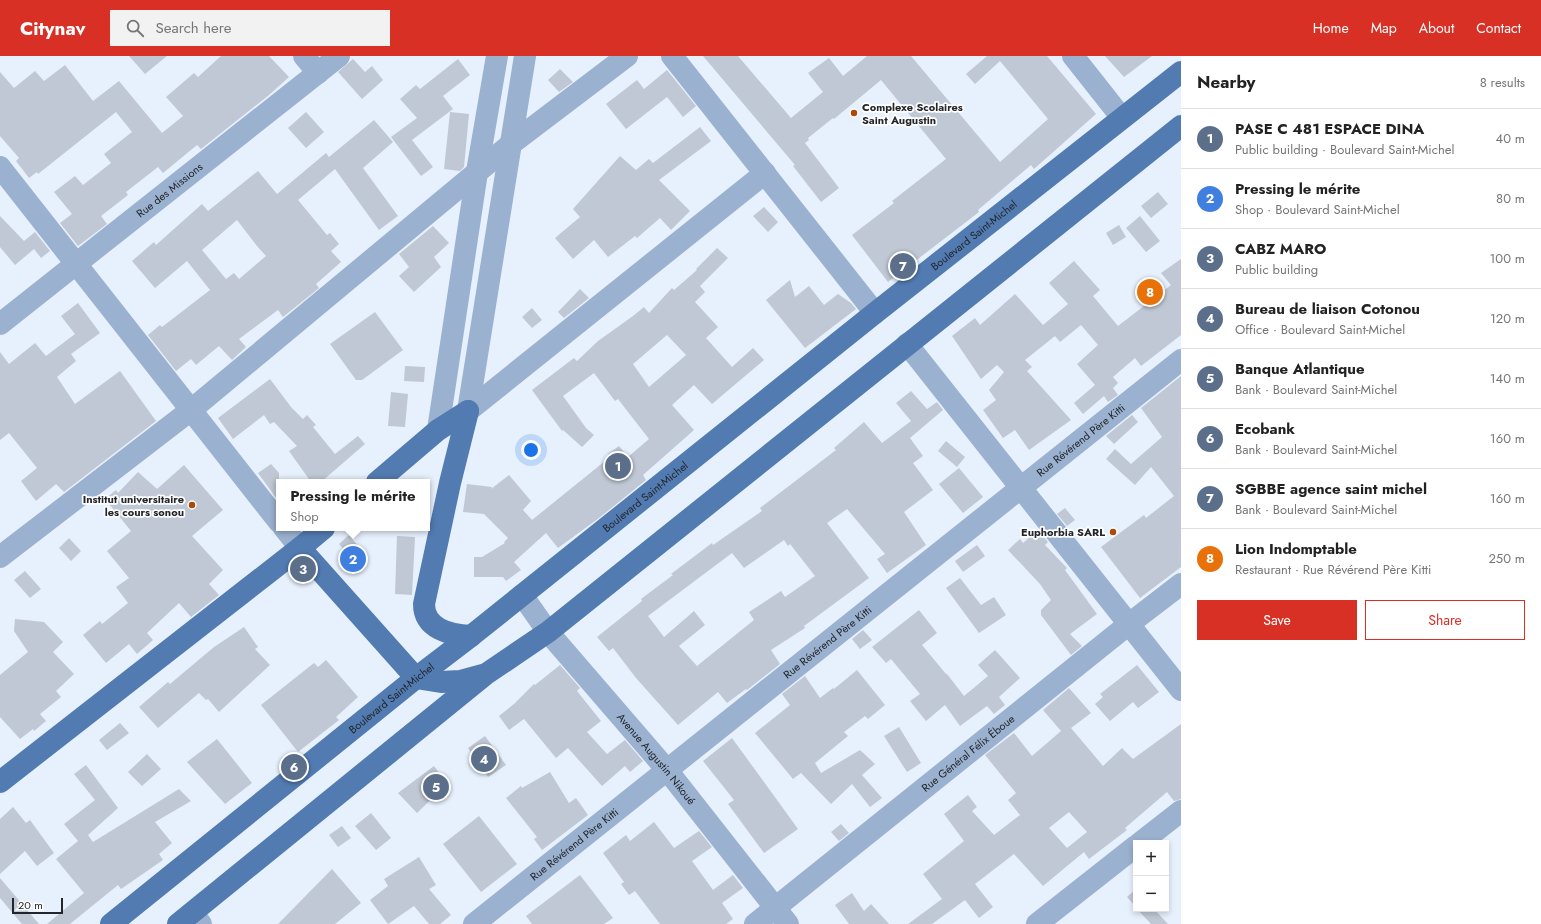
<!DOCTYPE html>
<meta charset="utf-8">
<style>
body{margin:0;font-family:Jost,sans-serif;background:#f2f2f2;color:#222}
.controls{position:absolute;right:12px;bottom:12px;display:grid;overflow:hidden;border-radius:0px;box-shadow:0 2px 6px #0003}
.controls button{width:36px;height:36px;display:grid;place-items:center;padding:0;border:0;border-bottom:1px solid #e0e0e0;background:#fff;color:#222;font:20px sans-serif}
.scale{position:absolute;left:12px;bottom:10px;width:51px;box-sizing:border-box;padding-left:4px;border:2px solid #22252a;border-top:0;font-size:11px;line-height:14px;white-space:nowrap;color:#22252a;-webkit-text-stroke:3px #fff;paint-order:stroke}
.you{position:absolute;left:531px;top:394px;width:14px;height:14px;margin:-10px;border:3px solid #fff;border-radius:50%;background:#1a73e8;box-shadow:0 0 0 6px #1a73e833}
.badge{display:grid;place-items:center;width:26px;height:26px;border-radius:50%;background:#d93025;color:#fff;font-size:13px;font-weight:700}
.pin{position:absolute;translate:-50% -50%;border:2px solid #fff;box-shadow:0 1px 4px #0006}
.popup{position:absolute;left:276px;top:423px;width:154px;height:52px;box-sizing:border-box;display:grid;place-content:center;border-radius:0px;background:#fff;filter:drop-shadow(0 1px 3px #0005);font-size:13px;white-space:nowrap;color:#767676}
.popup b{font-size:15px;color:#222}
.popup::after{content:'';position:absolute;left:50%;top:100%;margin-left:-8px;border:8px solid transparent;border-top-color:#fff}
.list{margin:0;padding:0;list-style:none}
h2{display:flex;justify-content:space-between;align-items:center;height:52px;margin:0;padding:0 16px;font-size:17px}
h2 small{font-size:13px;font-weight:400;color:#767676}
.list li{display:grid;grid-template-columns:26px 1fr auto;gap:12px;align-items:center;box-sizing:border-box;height:60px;padding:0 16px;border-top:1px solid #e0e0e0}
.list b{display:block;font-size:15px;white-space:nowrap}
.list p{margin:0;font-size:13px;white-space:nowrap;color:#767676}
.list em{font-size:13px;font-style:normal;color:#767676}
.actions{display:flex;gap:8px;padding:12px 16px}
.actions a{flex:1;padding:9px 0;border:1px solid #d93025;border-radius:0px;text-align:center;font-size:14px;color:#d93025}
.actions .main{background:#d93025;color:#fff}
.icon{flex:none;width:22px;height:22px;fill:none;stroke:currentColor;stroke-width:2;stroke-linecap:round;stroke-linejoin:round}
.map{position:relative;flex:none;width:1181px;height:868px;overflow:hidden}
header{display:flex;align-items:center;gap:24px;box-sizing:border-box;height:56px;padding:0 20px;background:#d93025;color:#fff}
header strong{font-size:19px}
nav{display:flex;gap:22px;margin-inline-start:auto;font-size:14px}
.search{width:280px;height:36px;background:#f2f2f2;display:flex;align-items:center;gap:10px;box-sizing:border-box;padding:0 14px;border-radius:0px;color:#767676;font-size:15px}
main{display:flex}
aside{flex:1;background:#fff}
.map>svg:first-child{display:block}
.building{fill:#bfc8d4;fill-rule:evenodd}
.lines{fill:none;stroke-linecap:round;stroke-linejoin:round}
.minor{stroke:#9ab1cf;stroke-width:22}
.major{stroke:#527bb1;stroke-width:22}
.poi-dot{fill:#ab4a0a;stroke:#fff;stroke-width:1.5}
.labels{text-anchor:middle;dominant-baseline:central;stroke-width:3.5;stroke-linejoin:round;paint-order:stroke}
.poi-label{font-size:11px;font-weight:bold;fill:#22252a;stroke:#fff;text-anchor:end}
.street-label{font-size:11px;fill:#22252a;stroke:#fff}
</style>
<header>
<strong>Citynav</strong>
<div class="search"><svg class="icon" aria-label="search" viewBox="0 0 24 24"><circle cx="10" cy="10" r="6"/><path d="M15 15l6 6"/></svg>Search here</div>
<nav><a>Home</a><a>Map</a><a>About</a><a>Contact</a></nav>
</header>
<main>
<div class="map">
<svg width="1181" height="868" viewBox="0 0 1181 868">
<rect width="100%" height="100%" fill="#e7f0fd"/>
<path class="building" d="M 129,0 L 167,0 L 145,18 Z
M 221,0 L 269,0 L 289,21 L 269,39 L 201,93 L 197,89 L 163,117 L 158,111 L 126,136 L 128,139 L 101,160 L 107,168 L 78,190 L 60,167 L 72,158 L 54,136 L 75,120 L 83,129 L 111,107 L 104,98 L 132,76 L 116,56 L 38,118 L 37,116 L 29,122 L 16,105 L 19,102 L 0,80 L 0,16 L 14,32 L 35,15 L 44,25 L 65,9 L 93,45 L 119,25 L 162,77 L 183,60 L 166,41 L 194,17 L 198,21 Z
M 703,0 L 738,0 L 791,62 L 823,36 L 808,17 L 829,2 L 843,20 L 867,0 L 911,0 L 1000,106 L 1048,63 L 1000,5 L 975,28 L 966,18 L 987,0 L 1047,0 L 1096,58 L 1034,113 L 1031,109 L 978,154 L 979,156 L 888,226 L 852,179 L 894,147 L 892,145 L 946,103 L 881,24 L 834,63 L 833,62 L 808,82 L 809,84 L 805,87 L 839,132 L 821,146 L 793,110 L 795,109 Z
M 1105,0 L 1152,0 L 1124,21 Z
M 353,3 L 365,16 L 372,10 L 383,24 L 362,43 L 338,16 Z
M 458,3 L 470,19 L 443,40 L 453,53 L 412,84 L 433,111 L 421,120 L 391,81 L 417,62 L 400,43 L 416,29 L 420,33 Z
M 560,13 L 573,26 L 559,36 L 548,24 Z
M 667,14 L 696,50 L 683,61 L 667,41 L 626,73 L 606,48 L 637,24 L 644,33 Z
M 306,56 L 324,76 L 306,92 L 288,72 Z
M 450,56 L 469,58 L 464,111 L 460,115 L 444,113 Z
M 374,64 L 393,86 L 363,112 L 398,160 L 379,174 L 335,113 L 298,144 L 327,179 L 330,177 L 339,188 L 331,195 L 341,206 L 316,228 L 319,232 L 283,261 L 278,254 L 239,283 L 246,291 L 232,304 L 219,290 L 196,309 L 191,303 L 176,315 L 148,279 L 160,269 L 162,271 L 210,234 L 187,205 L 155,232 L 132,205 L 154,186 L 156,189 L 202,148 L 208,155 L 258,115 L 277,138 L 326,97 L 329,101 ZM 237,164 L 257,190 L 266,200 L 239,223 L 234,217 L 226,223 L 202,194 Z
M 700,71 L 711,85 L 659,124 L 690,155 L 671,174 L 660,162 L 637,182 L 635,180 L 608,201 L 594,184 L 573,203 L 555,182 L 580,161 L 573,153 L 620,100 L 636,114 L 649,103 L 653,107 Z
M 1158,136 L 1168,148 L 1151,162 L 1141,150 Z
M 764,151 L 778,166 L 768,176 L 753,160 Z
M 0,160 L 24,185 L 35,176 L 50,195 L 41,202 L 34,193 L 15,209 L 0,191 Z
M 1140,160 L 1160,185 L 1146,196 L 1126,172 Z
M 1119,169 L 1126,181 L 1113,189 L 1106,177 Z
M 433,170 L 449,187 L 434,201 L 441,211 L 414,236 L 399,220 L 409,211 L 399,198 Z
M 717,192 L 728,202 L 700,230 L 705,236 L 695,246 L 718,271 L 706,282 L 732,311 L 753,292 L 764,304 L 712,348 L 694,329 L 672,349 L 694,374 L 643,419 L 646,424 L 599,462 L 558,492 L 546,477 L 514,506 L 521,514 L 506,525 L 503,521 L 474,521 L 474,501 L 482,501 L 505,487 L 504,486 L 508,482 L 484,458 L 463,456 L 467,428 L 492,431 L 491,433 L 509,419 L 531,445 L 523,454 L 532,464 L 610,401 L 608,398 L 619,390 L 628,401 L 649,383 L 618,343 L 615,345 L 594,317 L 563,340 L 586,372 L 594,379 L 582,391 L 563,374 L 562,375 L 532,334 L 574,302 L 577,305 L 598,285 L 633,260 L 644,251 L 649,257 L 672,232 L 674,234 L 697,214 L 696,213 ZM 667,279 L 686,299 L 649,331 L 633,308 Z
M 1181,203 L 1181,279 L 1141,310 L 1135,302 L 1113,321 L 1118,327 L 1113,332 L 1118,339 L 1108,346 L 1104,340 L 1083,358 L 1074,347 L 1095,329 L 1077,308 L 1098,289 L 1081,269 L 1060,286 L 1055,280 L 1025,304 L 1032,311 L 1027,315 L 1071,364 L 1029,394 L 1015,374 L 1003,382 L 983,354 L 996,344 L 989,334 L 1004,316 L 997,309 L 981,323 L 952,280 L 975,262 L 980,269 L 1015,238 L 1043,269 L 1068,248 L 1049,227 L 1074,205 L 1100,234 L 1093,240 L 1118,270 L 1171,229 L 1161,217 Z
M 790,224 L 795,241 L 809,230 L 824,249 L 838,238 L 851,247 L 856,253 L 805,292 L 766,244 Z
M 580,233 L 589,242 L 564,262 L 558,256 Z
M 78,247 L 100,277 L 71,298 L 76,305 L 57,321 L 75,348 L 120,315 L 156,365 L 64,436 L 56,428 L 36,445 L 21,425 L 37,412 L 9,377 L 0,384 L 0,296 L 9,308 L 35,287 L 46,300 L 75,278 L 61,260 Z
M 532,252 L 542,264 L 532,272 L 522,261 Z
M 375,256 L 403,294 L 362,324 L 356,324 L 330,288 Z
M 405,310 L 425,311 L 424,326 L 404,325 Z
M 1181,320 L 1181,511 L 1140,542 L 1101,491 L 1144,459 L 1146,462 L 1174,440 L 1151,411 L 1135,429 L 1106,403 L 1115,393 L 1131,408 L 1162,381 L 1141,352 Z
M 270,323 L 291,351 L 303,363 L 307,359 L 316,369 L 313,371 L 335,398 L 358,380 L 365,388 L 321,426 L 311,426 L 289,395 L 297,390 L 274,366 L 270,368 L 264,359 L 233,383 L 218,362 Z
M 911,335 L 927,353 L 937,346 L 943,354 L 910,382 L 923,400 L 913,407 L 933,434 L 904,456 L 926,489 L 887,517 L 877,503 L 885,498 L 847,453 L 827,467 L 869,522 L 804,570 L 805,572 L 771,594 L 780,608 L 747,634 L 746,633 L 727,647 L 718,636 L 678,669 L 636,622 L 613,592 L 609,595 L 597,581 L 642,545 L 641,543 L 673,519 L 671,518 L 712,487 L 713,489 L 762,455 L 760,452 L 836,394 L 834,392 L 864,366 L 882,387 L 911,365 L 896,347 ZM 784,484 L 788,490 L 790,488 L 815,520 L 785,541 L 781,535 L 749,556 L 754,564 L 697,610 L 679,590 L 705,569 L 694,555 L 664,581 L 648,560 L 732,497 L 744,512 Z
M 391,336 L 408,338 L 405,371 L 388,370 Z
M 1132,359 L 1138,366 L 1114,388 L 1106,380 Z
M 946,385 L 965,401 L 957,411 L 938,395 Z
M 271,408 L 279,417 L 279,446 L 258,417 Z
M 184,409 L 223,454 L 192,480 L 223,514 L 209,528 L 219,539 L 191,561 L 179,547 L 147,577 L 153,584 L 137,598 L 129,588 L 106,607 L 83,579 L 100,565 L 102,568 L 128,547 L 116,531 L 129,522 L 107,495 L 131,475 L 105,443 L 116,434 L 118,437 L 138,416 L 157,433 Z
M 959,412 L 983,441 L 963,457 L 939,428 Z
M 1065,452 L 1075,464 L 1067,470 L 1057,458 Z
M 1038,474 L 1048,486 L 1045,489 L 1067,512 L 1065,514 L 1097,558 L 1070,578 L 1082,590 L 1071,599 L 1041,559 L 1041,554 L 1051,544 L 1040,528 L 1008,494 L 1020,483 L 1023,487 Z
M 349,479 L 364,497 L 364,502 L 357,508 L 339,488 Z
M 397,480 L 415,481 L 412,539 L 395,538 Z
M 69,482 L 81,495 L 71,505 L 59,492 Z
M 977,489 L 985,500 L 963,516 L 955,505 Z
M 25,515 L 41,533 L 30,542 L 14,524 Z
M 960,522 L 981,549 L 994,541 L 1006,559 L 979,577 L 946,532 Z
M 919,554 L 937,577 L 922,589 L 946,618 L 947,618 L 964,640 L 988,620 L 978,609 L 995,594 L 1020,622 L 999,641 L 1005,649 L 994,658 L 987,650 L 960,670 L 945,649 L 926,665 L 910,645 L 920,638 L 891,603 L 886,607 L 872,591 Z
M 15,563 L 44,566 L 63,586 L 53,596 L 74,618 L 56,635 L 61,641 L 40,658 L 46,665 L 34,675 L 33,673 L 20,683 L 0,661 L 0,619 L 28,596 L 14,575 Z
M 244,571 L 258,591 L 255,593 L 270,609 L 219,656 L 208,643 L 206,644 L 199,637 L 158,672 L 139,651 L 168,626 L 170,628 L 214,591 Z
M 863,574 L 872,584 L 860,593 L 852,583 Z
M 326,604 L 358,641 L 336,661 L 339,664 L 298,696 L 261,649 L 314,607 L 318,611 Z
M 560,609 L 580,632 L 577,635 L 601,665 L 587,676 L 607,698 L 625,684 L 643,705 L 630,716 L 625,710 L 602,730 L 568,692 L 556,702 L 524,663 L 509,674 L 499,660 L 514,648 L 534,628 L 535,629 Z
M 1137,609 L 1159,636 L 1138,652 L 1133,646 L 1110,665 L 1095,648 L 1103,641 L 1100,638 Z
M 857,614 L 885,649 L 868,663 L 865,660 L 844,676 L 848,680 L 815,707 L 821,717 L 860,694 L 875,708 L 862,719 L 882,742 L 870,751 L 852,728 L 831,748 L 801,717 L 793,723 L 755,677 L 790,649 L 782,638 L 805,620 L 820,642 L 833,632 L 834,633 Z
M 1069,632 L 1091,657 L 1071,672 L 1103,710 L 1122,692 L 1133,703 L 1181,668 L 1181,743 L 1174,745 L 1167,736 L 1125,772 L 1127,774 L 1089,803 L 1084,796 L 1043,830 L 1014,798 L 975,828 L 993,851 L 979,862 L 965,844 L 932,868 L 908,868 L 942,843 L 923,818 L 964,785 L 944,758 L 968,739 L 977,751 L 972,755 L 994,779 L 1020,759 L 1008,744 L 1016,737 L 985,699 L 1014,677 L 1032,700 L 1061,675 L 1043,654 ZM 1069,756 L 1087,776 L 1067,792 L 1049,772 Z
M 120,667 L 129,677 L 107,694 L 99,684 Z
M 899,671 L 921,707 L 907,716 L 884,680 Z
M 485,680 L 506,709 L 488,721 L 468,692 Z
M 732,682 L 798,773 L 764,797 L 728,748 L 734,744 L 703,705 Z
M 217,683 L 252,727 L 225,748 L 187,706 Z
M 147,698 L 161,713 L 142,730 L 128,716 Z
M 86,709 L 118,752 L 88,779 L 93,786 L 179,733 L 191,745 L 155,766 L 172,787 L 159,798 L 163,804 L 121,833 L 118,829 L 70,868 L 47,868 L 84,837 L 56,803 L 78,785 L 64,768 L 95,744 L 74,718 Z
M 434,710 L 447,728 L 417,757 L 398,737 Z
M 550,716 L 569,747 L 576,742 L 588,759 L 542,794 L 534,783 L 537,781 L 506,742 L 521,730 L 522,732 Z
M 13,751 L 26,767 L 30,764 L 54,797 L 37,810 L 25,795 L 0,818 L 0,763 Z
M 371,757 L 391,782 L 376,794 L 355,770 Z
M 479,760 L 517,808 L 481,836 L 443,788 Z
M 654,766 L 674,792 L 699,775 L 712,791 L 692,805 L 713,834 L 733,819 L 743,832 L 722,847 L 733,863 L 726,868 L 660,868 L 635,835 L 629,839 L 621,828 L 624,826 L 603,797 L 626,779 L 630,785 Z
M 841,768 L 849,777 L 839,785 L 831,776 Z
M 342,770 L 351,782 L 338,791 L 329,779 Z
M 419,801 L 436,829 L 429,833 L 451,859 L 440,868 L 429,868 L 414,850 L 388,868 L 370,844 L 388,830 L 384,823 Z
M 332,813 L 361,847 L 335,868 L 278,868 Z
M 580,819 L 613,862 L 604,868 L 532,868 L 526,860 Z
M 0,822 L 39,868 L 22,868 L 0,842 Z
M 1136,833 L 1136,851 L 1127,841 Z
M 852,837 L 864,855 L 871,848 L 889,868 L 849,868 L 835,849 Z
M 1137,853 L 1154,853 L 1168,868 L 1151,868 Z"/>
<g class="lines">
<g class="minor">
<path d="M 304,0 L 318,17"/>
<path d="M 672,0 L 875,257"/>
<path d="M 1073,0 L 1122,62"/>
<path d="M 0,111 L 279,466"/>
<path id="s1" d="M 0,268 L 339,0"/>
<path d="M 907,288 L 1181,634"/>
<path d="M 468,355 L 765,117"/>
<path d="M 468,355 L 525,0"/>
<path d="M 438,374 L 477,116 L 497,0"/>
<path d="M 284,472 L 300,492"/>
<path d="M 0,501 L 191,354 L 511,88 L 627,0"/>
<path id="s2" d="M 522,539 L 548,576 L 667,714 L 788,868"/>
<path d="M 1140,787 L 1181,755"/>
<path d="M 192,857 L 201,868"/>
<path id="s3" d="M 474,868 L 1181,304"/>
<path id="s4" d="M 755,868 L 1129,568 L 1181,528"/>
<path d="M 1037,868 L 1136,790"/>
</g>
<g class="major">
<path d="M 468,355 L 450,427 L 424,548 C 424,573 450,579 471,580"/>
<path d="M 377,426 L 438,374 L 468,355"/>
<path d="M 300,492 L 416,622 L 441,626 L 460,625 L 482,619"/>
<path d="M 0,726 L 300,492 L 324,472"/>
<path id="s5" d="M 111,868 L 416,622 L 471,580 L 875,257 L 1181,16"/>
<path d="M 178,868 L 486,618 L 548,576 L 1181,70"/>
</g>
</g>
<g class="poi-dot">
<circle cx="854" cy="57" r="4"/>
<circle cx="192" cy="449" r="4"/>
<circle cx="1113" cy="476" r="4"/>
</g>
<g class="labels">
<g class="poi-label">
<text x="862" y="51" text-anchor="start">Complexe Scolaires<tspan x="862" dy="13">Saint Augustin</tspan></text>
<text x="184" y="443">Institut universitaire<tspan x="184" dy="13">les cours sonou</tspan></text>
<text x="1105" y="476">Euphorbia SARL</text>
</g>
<g class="street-label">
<text stroke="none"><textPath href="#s1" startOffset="216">Rue des Missions</textPath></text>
<text stroke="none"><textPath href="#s5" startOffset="1104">Boulevard Saint-Michel</textPath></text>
<text stroke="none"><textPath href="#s3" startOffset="776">Rue Révérend Père Kitti</textPath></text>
<text stroke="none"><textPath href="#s5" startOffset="684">Boulevard Saint-Michel</textPath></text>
<text stroke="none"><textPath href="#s3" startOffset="452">Rue Révérend Père Kitti</textPath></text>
<text stroke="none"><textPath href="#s5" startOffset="360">Boulevard Saint-Michel</textPath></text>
<text stroke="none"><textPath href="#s4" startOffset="273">Rue Général Félix Éboue</textPath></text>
<text stroke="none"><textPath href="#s2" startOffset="212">Avenue Augustin Nikoué</textPath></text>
<text stroke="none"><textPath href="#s3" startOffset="128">Rue Révérend Père Kitti</textPath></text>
</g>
</g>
</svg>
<div class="controls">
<button>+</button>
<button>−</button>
</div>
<div class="scale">20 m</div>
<div class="you"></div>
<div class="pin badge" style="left:618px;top:410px;background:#5c6f8a">1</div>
<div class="pin badge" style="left:353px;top:503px;background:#3f7fe0">2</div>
<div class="popup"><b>Pressing le mérite</b>Shop</div>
<div class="pin badge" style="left:303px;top:513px;background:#5c6f8a">3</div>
<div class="pin badge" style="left:484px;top:703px;background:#5c6f8a">4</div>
<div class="pin badge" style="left:436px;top:731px;background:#5c6f8a">5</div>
<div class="pin badge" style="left:294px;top:711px;background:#5c6f8a">6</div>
<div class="pin badge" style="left:903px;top:210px;background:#5c6f8a">7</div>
<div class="pin badge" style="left:1150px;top:236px;background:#e8710a">8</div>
</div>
<aside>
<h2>Nearby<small>8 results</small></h2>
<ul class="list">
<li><span class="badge" style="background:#5c6f8a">1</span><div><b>PASE C 481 ESPACE DINA</b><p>Public building · Boulevard Saint-Michel</p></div><em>40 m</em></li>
<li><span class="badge" style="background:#3f7fe0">2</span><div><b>Pressing le mérite</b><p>Shop · Boulevard Saint-Michel</p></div><em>80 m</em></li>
<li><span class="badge" style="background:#5c6f8a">3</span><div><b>CABZ MARO</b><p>Public building</p></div><em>100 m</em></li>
<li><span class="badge" style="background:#5c6f8a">4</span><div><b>Bureau de liaison Cotonou</b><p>Office · Boulevard Saint-Michel</p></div><em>120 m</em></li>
<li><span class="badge" style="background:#5c6f8a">5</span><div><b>Banque Atlantique</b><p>Bank · Boulevard Saint-Michel</p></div><em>140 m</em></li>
<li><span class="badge" style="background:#5c6f8a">6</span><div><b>Ecobank</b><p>Bank · Boulevard Saint-Michel</p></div><em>160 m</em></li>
<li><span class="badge" style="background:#5c6f8a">7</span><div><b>SGBBE agence saint michel</b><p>Bank · Boulevard Saint-Michel</p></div><em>160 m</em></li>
<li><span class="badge" style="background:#e8710a">8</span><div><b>Lion Indomptable</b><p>Restaurant · Rue Révérend Père Kitti</p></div><em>250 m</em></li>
</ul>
<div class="actions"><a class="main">Save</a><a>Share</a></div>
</aside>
</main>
